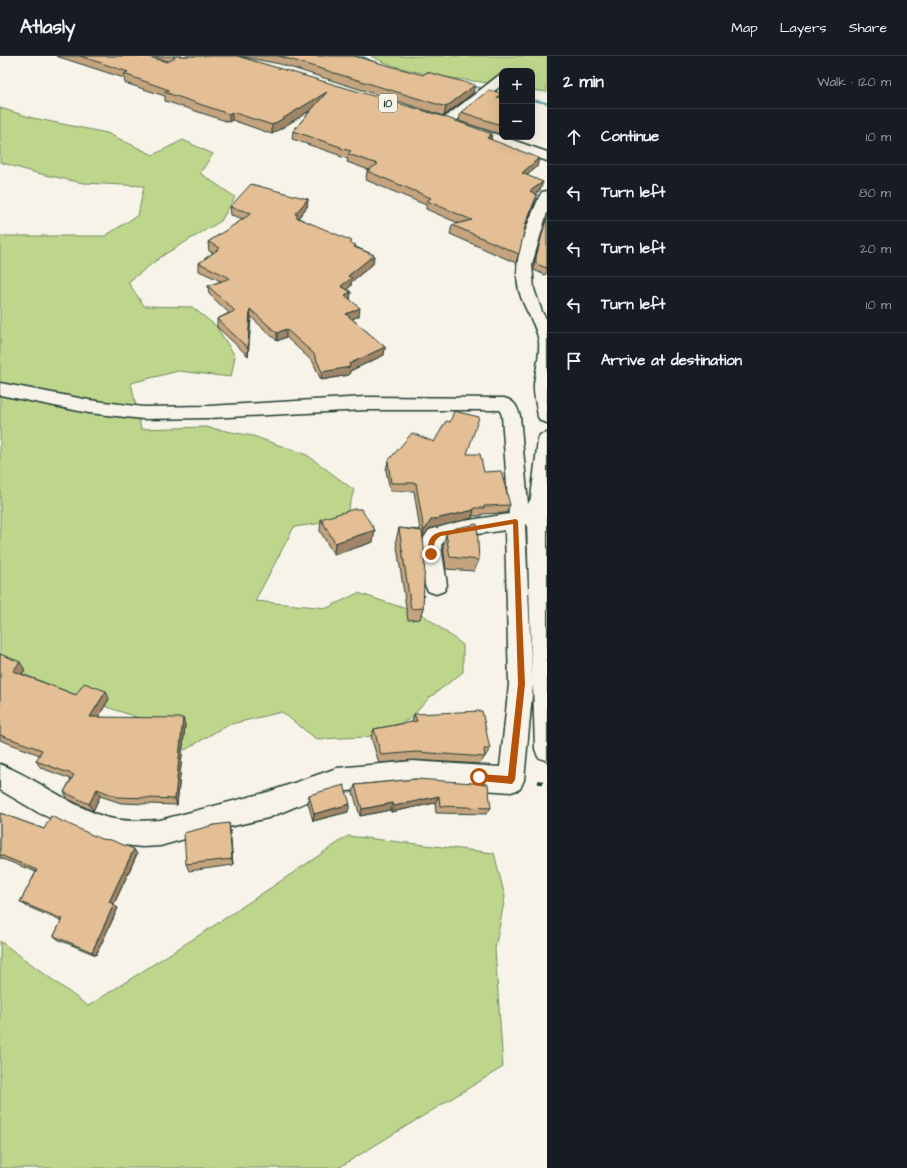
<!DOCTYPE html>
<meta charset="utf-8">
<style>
body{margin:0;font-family:"Architects Daughter",sans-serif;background:#20242c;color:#f1f3f6}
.controls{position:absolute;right:12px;top:12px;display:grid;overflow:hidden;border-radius:8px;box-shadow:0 4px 16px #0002}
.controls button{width:36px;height:36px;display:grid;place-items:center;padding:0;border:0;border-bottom:1px solid #363941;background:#171b24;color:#f1f3f6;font:20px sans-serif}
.stop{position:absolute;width:12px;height:12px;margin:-9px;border:3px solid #b45309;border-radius:50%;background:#fff}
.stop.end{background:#b45309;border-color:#fff;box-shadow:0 1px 4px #0008}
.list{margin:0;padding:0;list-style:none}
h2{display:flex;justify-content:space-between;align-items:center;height:52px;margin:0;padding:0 16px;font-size:17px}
h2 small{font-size:13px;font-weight:400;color:#9ea1a6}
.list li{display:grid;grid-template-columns:26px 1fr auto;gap:12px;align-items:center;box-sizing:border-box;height:56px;padding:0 16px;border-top:1px solid #363941}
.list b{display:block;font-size:15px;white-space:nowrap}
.list em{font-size:13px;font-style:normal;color:#9ea1a6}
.icon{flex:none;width:22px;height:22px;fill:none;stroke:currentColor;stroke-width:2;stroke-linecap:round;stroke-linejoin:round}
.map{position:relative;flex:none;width:547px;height:1112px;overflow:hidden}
header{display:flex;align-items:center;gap:24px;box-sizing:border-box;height:56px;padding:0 20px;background:#171b24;border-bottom:1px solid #363941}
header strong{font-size:19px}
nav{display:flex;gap:22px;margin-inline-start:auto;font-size:14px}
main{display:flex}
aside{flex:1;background:#171b24}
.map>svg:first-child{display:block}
.green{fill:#bed68c;stroke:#6e8a60}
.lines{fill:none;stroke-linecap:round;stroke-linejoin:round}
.stream{fill:#5f9c9b;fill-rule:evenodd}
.minor-casing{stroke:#1f3d34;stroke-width:3}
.highway-casing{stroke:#1f3d34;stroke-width:3}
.path{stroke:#1f3d34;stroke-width:3.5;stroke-dasharray:5 4;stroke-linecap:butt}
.minor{fill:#f7f3e8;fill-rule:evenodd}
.highway{fill:#f7f3e8;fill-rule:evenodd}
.wall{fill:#c4a37f;stroke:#1f3d34}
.shaded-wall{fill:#a08568;stroke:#1f3d34}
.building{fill:#e4be94;stroke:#1f3d34}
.route{fill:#b45309}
.labels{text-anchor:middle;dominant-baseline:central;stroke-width:3;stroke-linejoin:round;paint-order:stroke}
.shield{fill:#f7f3e8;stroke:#60746a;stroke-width:1}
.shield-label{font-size:11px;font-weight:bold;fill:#1f3d34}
</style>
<header>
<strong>Atlasly</strong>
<nav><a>Map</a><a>Layers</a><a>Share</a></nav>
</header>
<main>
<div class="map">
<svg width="547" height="1112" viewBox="0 0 547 1112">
<rect width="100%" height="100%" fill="#f7f3e8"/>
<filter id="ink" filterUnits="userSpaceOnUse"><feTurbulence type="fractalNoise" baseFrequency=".025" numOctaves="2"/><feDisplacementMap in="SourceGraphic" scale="8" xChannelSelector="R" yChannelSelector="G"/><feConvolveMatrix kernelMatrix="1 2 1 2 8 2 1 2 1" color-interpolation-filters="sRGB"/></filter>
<g filter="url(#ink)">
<path class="green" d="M 371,0 L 547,0 L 547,36 L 532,34 L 532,15 L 502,15 L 502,29 C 463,23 405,19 371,0 Z
M 0,52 L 33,62 L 107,77 L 153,99 L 183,84 L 213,98 L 200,117 L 235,141 L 221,165 L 165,198 L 128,226 L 144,250 L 192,251 L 216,270 L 235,300 L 231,321 L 178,315 L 131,327 L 141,373 L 205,371 L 253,380 L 307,399 L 354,434 L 345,464 L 294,471 L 255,545 L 327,552 L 358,537 L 422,558 L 463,589 L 463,616 L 429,642 L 410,663 L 367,681 L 316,683 L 282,656 L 227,669 L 185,694 L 136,661 L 0,614 L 0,180 L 105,180 L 138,159 L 144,130 L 83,127 L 32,116 L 0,106 Z
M 348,780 L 494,797 L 505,841 L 495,893 L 503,1011 L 338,1112 L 0,1112 L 0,885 L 88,950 L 212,871 Z"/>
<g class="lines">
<path class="stream" d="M 359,0 L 364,0 L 379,8 L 376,9 Z
M 462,26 L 502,37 L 502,39 L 462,28 Z
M 532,43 L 547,46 L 547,48 L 532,45 Z"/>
<defs>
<path id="minor" d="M 502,19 L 502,29 L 452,68 L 444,68 L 442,65 L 444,62 L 498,20 Z
M 547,135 L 547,157 L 532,208 L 534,233 L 542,256 L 547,264 L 547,367 L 541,365 L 538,361 C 537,351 533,338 534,328 C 536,314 540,300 539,286 C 537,270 526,256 521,241 C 509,207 527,170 540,139 L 542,136 Z
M 0,327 L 89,344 L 143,351 L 209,350 L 365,341 L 504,342 C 515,345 517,350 520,360 L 528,448 L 531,442 L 538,384 L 540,379 L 547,377 L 547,705 L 538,701 L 535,693 L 533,629 L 524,724 L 520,733 L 511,736 L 413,729 L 337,736 L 309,745 L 268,762 L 220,773 L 160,790 L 142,791 L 105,787 L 39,757 L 0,734 L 0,708 C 36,722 67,748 105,761 C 121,766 143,765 160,764 L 268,736 L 337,712 L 413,705 L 500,711 L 509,628 L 505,474 C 492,477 448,479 441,489 L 447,529 L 444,535 L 436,538 L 428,535 L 425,529 L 420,488 L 429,474 L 457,466 L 509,458 L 502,360 L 500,354 L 365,354 L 209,362 L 143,363 L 89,357 L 0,339 ZM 527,467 L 532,623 L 525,469 Z"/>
<path id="highway" d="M 464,67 L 547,96 L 547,105 L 460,74 L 458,71 Z"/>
</defs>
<use href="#minor" class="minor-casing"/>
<use href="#highway" class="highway-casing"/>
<path class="path" d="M 538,726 L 547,727"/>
<use href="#minor" class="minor"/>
<use href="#highway" class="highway"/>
</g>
<path class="wall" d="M 56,0 L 146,0 L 167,6 L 168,5 L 152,0 L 237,0 L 492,78 L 491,84 L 537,111 L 527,119 L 540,134 L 535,138 L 534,148 L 525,172 L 516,207 L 450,178 L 452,169 L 458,167 L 426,153 L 426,149 L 366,124 L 367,115 L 369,114 L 347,106 L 348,103 L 339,100 L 339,99 L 292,83 L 293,75 L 311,54 L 272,78 L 232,64 L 229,66 L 165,45 L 165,40 L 125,27 L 124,22 Z
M 238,0 L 356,0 L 473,37 L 444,60 L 280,8 Z
M 500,42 L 502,75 L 499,78 L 459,65 L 461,56 Z
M 308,143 L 307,151 L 298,162 L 352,188 L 356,191 L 374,199 L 373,208 L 351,226 L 351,230 L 347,233 L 351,236 L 350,244 L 359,260 L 352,263 L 385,291 L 384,299 L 350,315 L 349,319 L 321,324 L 313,306 L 286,281 L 277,285 L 251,261 L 248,300 L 217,271 L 217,263 L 229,257 L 209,238 L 208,230 L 221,225 L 199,215 L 199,207 L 213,197 L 209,195 L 208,186 L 244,163 L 231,159 L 230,151 Z
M 547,159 L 547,217 L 545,219 L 534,214 L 534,208 Z
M 434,386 L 467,398 L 484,416 L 510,449 L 506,457 L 482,458 L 481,460 L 472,460 L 472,462 L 429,473 L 423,481 L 423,552 L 420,563 L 408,564 L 396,484 L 399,472 L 420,474 L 414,435 L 390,435 L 386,414 L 388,405 Z
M 321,463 L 373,486 L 334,499 L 320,475 Z
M 446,478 L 479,504 L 474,515 L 446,513 L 443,490 Z
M 0,598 L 25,614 L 22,618 L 76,639 L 109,643 L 98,661 L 185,669 L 177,749 L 121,747 L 100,740 L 93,755 L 68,743 L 64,736 L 71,723 L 41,712 L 36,705 L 40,699 L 0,684 Z
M 414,658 L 490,693 L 480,708 L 413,704 L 379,707 L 371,681 L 374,673 L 412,666 Z
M 416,723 L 491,752 L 486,758 L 436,757 L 435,747 L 391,756 L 390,754 L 360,760 L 353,736 L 355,729 Z
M 309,739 L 348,756 L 313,765 L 308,747 Z
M 0,757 L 44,773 L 101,783 L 137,798 L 114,848 L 118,852 L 96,899 L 59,884 L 54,880 L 61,865 L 26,850 L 20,846 L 36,816 L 0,802 Z
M 230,774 L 233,809 L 189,815 L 186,808 Z"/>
<path class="shaded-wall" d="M 475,29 L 473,37 L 444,60 L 446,51 Z
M 327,36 L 327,44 L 272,78 L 272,69 Z
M 501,37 L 499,46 L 497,41 Z
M 232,56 L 232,64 L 229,66 L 229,58 Z
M 502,68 L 502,75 L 499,78 L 501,69 Z
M 492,78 L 490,86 L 487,82 Z
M 539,102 L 537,111 L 519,126 L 522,117 Z
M 543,126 L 540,134 L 528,144 L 530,135 Z
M 537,139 L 534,148 L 524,175 L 526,167 Z
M 308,143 L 307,151 L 298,162 L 298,167 L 295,158 Z
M 374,199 L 373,208 L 351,226 L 351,230 L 341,238 L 341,230 L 348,220 Z
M 351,236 L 350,244 L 345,239 Z
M 360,252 L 359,260 L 345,266 L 346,258 Z
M 250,253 L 251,261 L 248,300 L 248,292 Z
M 286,273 L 286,281 L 277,285 L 277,277 Z
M 385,291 L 384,299 L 350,315 L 349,319 L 321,324 L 322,316 L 349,308 Z
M 474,454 L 472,462 L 429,473 L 422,483 L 424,475 L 431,464 Z
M 375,474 L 373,486 L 334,499 L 335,487 Z
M 20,606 L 25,614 L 18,623 L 13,615 Z
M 106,635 L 109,643 L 94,669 L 90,661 Z
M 183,662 L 185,669 L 177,749 L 175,743 Z
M 97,733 L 100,740 L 93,755 L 89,748 Z
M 439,740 L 435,747 L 391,756 L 394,750 Z
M 393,747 L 390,754 L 360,760 L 362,753 Z
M 350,748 L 348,756 L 313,765 L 314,758 Z
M 229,767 L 230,774 L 233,809 L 232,803 Z
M 134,793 L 137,798 L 113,850 L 109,846 Z
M 114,848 L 118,852 L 96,899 L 92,896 Z"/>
<path class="building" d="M 80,0 L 146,0 L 167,6 L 175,2 L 173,0 L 237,0 L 445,61 L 492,78 L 487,82 L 539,102 L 522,117 L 543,126 L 530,135 L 537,139 L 526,167 L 519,198 L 452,169 L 472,164 L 427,145 L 431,142 L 367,115 L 378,108 L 348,98 L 351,95 L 340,92 L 341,91 L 293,75 L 327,36 L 272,69 L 232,56 L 229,58 L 164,36 L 169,34 L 124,18 L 128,16 Z
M 279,0 L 354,0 L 423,19 L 427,16 L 475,29 L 446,51 Z
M 489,34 L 501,37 L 497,41 L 502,42 L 502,68 L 501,69 L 461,56 Z
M 251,128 L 308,143 L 295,158 L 298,159 L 296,161 L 352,185 L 350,187 L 356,189 L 354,191 L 374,199 L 348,220 L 352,222 L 341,230 L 351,236 L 345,239 L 360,252 L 346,258 L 385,291 L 349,308 L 350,311 L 322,316 L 314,298 L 286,273 L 277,277 L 250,253 L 248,292 L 217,263 L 235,255 L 208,230 L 230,222 L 199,207 L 220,192 L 208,186 L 252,157 L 230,151 Z
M 547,160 L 547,212 L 536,208 L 536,201 Z
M 454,355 L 479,361 L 467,398 L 480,398 L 484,416 L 501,415 L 510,449 L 484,450 L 484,452 L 474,452 L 474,454 L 431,464 L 424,475 L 416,427 L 391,427 L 388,405 L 412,377 L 434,386 L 446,365 L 450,366 Z
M 354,453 L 361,453 L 375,474 L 335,487 L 321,463 Z
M 477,468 L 479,504 L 450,501 L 446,478 L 456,472 Z
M 399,472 L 422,475 L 425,500 L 423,552 L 411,553 Z
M 0,598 L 20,606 L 13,615 L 76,639 L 84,627 L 106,635 L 90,661 L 183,662 L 175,743 L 117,741 L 97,733 L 89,748 L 64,736 L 74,719 L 36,705 L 42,694 L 0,679 Z
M 482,655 L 490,693 L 484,693 L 485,701 L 416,696 L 381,699 L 374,673 L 417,665 L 414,658 Z
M 416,723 L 488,728 L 491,752 L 440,750 L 439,740 L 394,750 L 393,747 L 362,753 L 355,729 Z
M 344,729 L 350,748 L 314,758 L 309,739 Z
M 0,757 L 44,773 L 51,760 L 101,783 L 111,784 L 134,793 L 109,846 L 114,848 L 92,896 L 54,880 L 62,863 L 20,846 L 37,814 L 0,799 Z
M 229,767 L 232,803 L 186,808 L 184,777 L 214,769 Z"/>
</g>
<path class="route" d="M 516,463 L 518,465 L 525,628 L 515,724 L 512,728 L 479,725 L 475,721 L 479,718 L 508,720 L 518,628 L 513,468 L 441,480 C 433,484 434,490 434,498 L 431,500 L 428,498 C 427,487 429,479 440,476 Z"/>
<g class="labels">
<rect class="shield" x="379" y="38" width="18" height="18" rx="3"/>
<g class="shield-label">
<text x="388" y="47">10</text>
</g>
</g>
</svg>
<div class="controls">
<button>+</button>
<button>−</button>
</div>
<div class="stop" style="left:479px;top:721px"></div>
<div class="stop end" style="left:431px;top:498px"></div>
</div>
<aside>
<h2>2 min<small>Walk · 120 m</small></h2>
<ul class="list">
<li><svg class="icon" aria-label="ahead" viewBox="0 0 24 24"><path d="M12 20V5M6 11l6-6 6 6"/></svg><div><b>Continue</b></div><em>10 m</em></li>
<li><svg class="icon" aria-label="left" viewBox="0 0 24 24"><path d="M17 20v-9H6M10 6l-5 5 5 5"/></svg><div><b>Turn left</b></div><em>80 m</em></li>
<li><svg class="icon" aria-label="left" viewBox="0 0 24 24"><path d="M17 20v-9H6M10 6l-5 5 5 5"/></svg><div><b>Turn left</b></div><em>20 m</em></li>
<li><svg class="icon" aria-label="left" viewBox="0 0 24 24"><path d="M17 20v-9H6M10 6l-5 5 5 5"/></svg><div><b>Turn left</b></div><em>10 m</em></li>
<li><svg class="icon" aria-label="arrive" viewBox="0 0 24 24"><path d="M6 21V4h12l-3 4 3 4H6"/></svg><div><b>Arrive at destination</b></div></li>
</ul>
</aside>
</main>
